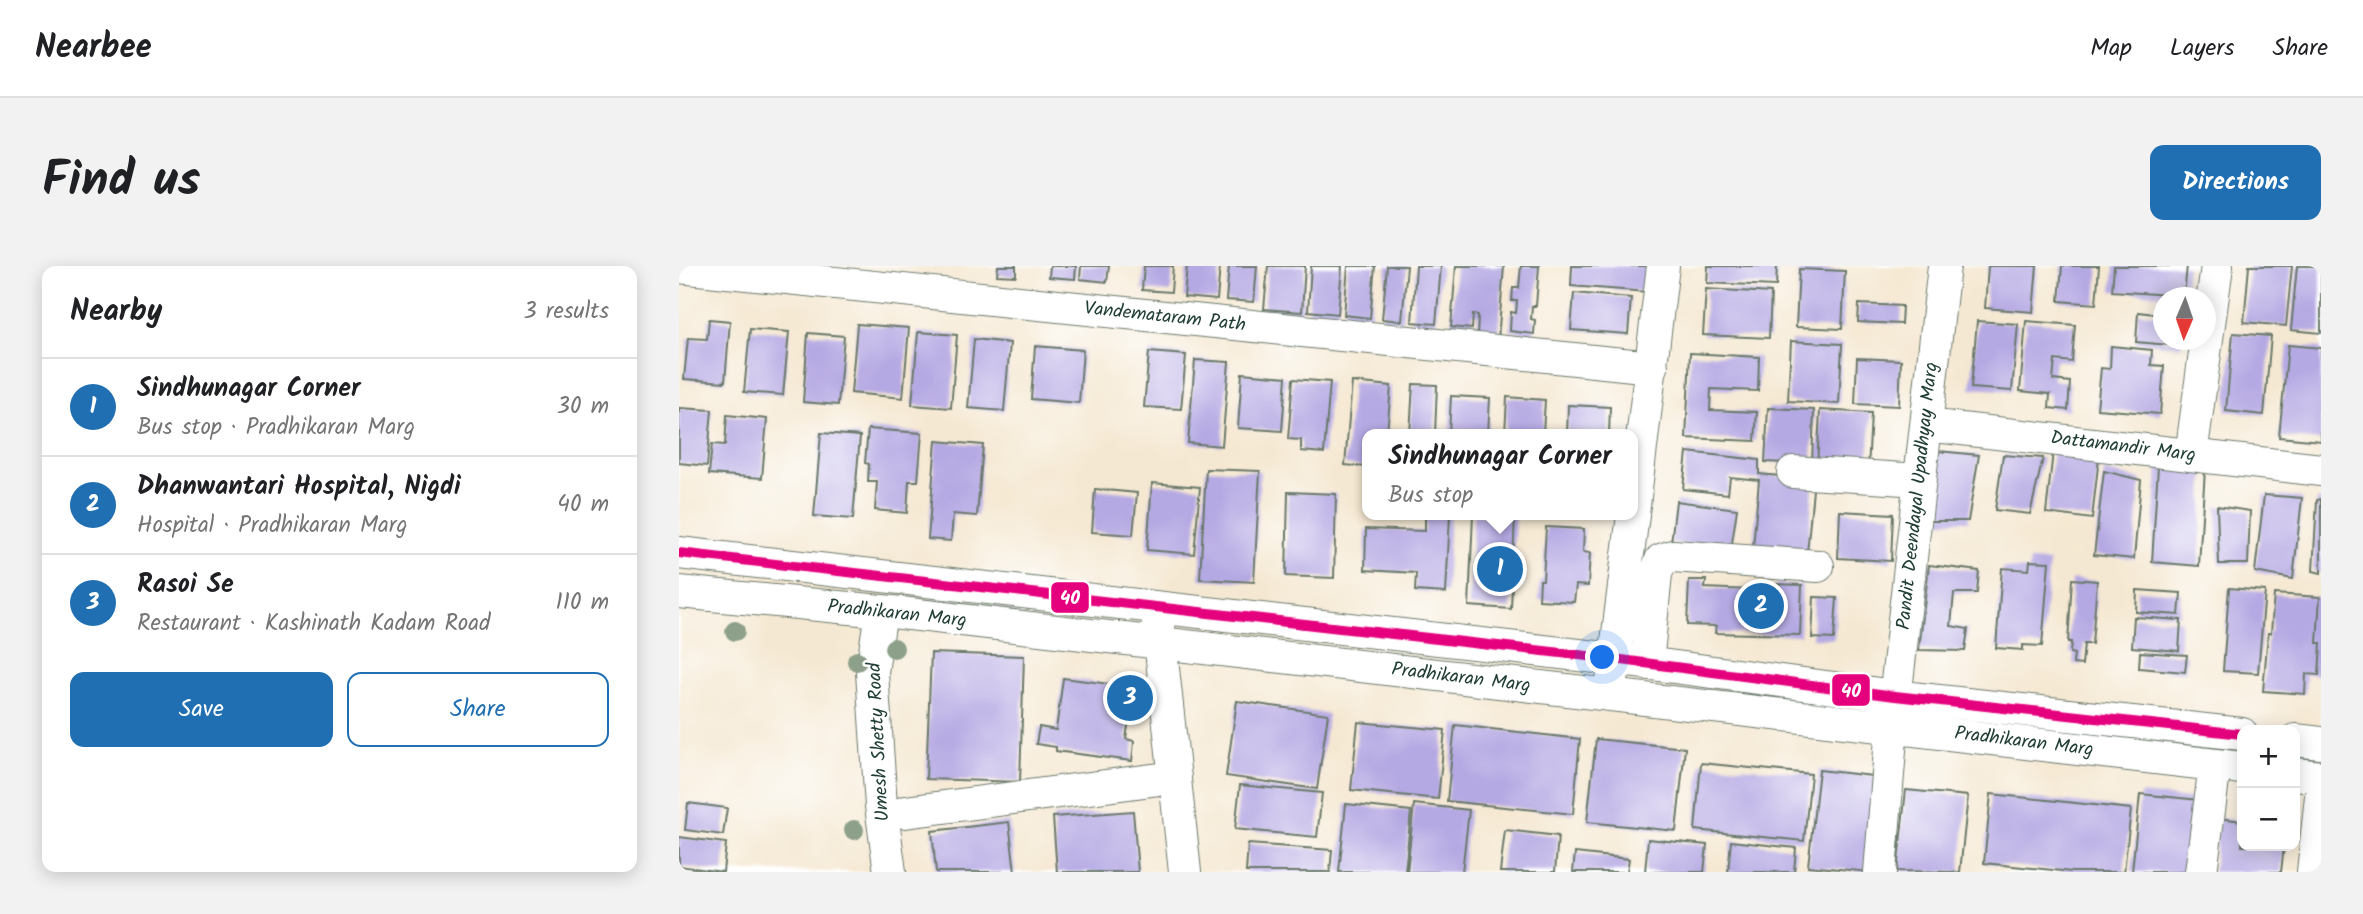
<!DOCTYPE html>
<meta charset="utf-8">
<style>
body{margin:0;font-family:Kalam,sans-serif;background:#f2f2f2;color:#202124}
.controls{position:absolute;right:21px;bottom:21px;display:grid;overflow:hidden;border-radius:14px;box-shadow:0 4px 18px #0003}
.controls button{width:63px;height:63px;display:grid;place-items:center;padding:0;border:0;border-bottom:2px solid #e0e0e0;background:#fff;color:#202124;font:35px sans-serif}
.compass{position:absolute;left:1474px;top:21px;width:63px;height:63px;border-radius:50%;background:#fff;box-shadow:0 4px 18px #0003;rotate:182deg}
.you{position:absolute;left:924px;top:392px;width:24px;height:24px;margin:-18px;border:5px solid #fff;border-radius:50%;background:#1a73e8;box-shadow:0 0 0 10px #1a73e833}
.badge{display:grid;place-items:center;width:46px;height:46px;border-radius:50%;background:#1f6fb2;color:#fff;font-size:23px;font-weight:700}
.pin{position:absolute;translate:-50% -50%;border:4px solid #fff;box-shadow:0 2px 7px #0006}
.popup{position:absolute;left:683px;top:163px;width:276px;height:91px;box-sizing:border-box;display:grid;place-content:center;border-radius:14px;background:#fff;filter:drop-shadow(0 2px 5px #0005);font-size:23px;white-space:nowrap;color:#757577}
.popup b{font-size:26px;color:#202124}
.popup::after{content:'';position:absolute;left:50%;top:100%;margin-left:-14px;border:14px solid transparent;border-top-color:#fff}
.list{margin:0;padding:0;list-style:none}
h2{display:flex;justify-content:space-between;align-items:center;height:91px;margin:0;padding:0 28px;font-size:30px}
h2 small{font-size:23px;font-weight:400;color:#757577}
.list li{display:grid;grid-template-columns:46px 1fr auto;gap:21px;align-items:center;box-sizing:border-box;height:98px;padding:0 28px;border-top:2px solid #e0e0e0}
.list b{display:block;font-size:26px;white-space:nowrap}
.list p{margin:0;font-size:23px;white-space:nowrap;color:#757577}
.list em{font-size:23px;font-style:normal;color:#757577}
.actions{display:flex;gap:14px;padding:21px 28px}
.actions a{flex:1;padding:16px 0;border:2px solid #1f6fb2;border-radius:14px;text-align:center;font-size:24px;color:#1f6fb2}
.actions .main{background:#1f6fb2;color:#fff}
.map{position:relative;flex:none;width:1642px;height:606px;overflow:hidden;border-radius:14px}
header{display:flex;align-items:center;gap:42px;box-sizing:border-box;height:98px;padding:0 35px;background:#fff;border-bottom:2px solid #e0e0e0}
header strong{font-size:33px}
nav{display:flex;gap:38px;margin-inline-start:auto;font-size:24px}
.intro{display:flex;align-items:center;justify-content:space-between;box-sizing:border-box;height:168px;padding:0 42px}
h1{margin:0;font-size:49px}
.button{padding:18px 32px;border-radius:14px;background:#1f6fb2;color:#fff;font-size:24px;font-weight:700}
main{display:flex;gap:42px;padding:0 42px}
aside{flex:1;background:#fff;border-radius:14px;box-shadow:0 4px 18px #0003}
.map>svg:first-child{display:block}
.building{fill:#b5a9e3}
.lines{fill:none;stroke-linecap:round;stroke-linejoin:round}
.minor-casing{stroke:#6a796b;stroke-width:34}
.minor{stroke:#fff;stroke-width:32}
.bus-1-casing{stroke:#fff;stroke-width:16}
.bus-1{stroke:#e5007d;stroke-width:10}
.tree{fill:#8da08a}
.labels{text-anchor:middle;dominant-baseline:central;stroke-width:5;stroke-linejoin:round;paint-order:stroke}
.street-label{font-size:19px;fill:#1f3d34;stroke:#fff}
.line-badge{stroke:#fff;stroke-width:2.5}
.badge-label{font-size:19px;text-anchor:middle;font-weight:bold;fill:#fff}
</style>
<header>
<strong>Nearbee</strong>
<nav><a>Map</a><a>Layers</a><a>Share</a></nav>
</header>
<div class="intro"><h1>Find us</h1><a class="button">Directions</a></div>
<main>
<aside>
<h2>Nearby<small>3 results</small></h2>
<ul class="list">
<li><span class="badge">1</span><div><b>Sindhunagar Corner</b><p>Bus stop · Pradhikaran Marg</p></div><em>30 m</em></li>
<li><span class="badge">2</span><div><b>Dhanwantari Hospital, Nigdi</b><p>Hospital · Pradhikaran Marg</p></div><em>40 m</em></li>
<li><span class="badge">3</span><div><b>Rasoi Se</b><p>Restaurant · Kashinath Kadam Road</p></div><em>110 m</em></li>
</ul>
<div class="actions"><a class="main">Save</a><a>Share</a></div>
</aside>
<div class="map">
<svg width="1642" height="606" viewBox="0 0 1642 606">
<rect width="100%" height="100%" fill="#fff"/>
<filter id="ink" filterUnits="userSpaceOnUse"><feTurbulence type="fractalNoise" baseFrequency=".0143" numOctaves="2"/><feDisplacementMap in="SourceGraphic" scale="14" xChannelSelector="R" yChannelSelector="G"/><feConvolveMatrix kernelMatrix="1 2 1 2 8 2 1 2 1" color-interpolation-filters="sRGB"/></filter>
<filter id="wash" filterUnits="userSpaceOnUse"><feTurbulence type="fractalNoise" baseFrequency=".00686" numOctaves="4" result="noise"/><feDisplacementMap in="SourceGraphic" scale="28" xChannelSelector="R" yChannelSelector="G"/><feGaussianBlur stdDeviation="1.57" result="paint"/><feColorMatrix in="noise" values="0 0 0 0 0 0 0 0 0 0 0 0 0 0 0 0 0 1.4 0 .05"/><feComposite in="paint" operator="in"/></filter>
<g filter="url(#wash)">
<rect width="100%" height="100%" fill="#f5e8d2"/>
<g id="blocks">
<path class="building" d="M 319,0 L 337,0 L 337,10 L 318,9 Z
M 371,0 L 397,0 L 396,13 L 370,11 Z
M 402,0 L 430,0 L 428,16 L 401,13 Z
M 465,0 L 494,0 L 492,26 L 463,24 Z
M 508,0 L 541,0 L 538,34 L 505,31 Z
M 550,0 L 578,0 L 575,36 L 547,34 Z
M 589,0 L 626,0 L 623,46 L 585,43 Z
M 632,0 L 663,0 L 659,48 L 629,45 Z
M 669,0 L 696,0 L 691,52 L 665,49 Z
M 708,0 L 728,0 L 723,55 L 703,53 Z
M 737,0 L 762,0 L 757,58 L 733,56 Z
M 777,0 L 825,0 L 819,74 L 798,72 L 799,49 L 794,48 L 793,63 L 772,61 Z
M 842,0 L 860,0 L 857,40 L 853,40 L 852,53 L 856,54 L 855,68 L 831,65 L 832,46 L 837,47 L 838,35 L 833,35 L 834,22 L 840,22 Z
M 893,0 L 971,0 L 969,26 L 892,20 Z
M 1029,0 L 1098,0 L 1097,20 L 1028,17 Z
M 1309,0 L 1358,0 L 1354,46 L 1306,42 Z
M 1383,0 L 1420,0 L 1417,38 L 1380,35 Z
M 1435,0 L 1508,0 L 1505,30 L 1433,25 Z
M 1570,0 L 1613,0 L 1607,60 L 1565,56 Z
M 1618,0 L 1642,0 L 1642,67 L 1612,64 Z
M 1120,3 L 1166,5 L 1163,63 L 1117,61 Z
M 1027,23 L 1092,27 L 1090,72 L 1024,69 Z
M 895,27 L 952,32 L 949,68 L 892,64 Z
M 1180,38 L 1223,40 L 1222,58 L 1179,56 Z
M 1459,46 L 1484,49 L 1484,74 L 1503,74 L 1502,80 L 1457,76 Z
M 30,53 L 51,55 L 46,116 L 5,113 L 9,72 L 28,73 Z
M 1298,55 L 1339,58 L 1333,125 L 1292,122 Z
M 1347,55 L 1396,59 L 1393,96 L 1376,94 L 1374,114 L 1391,116 L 1389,144 L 1370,142 L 1371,128 L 1341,125 Z
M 178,58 L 230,62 L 224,132 L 172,127 Z
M 71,63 L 110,66 L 104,129 L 65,126 Z
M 239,66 L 278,69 L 272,142 L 233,139 Z
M 129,67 L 165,70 L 159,139 L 124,136 Z
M 1554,67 L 1592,70 L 1585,149 L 1547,145 Z
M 295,73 L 331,77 L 325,145 L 289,142 Z
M 1112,75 L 1163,78 L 1160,138 L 1109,135 Z
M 1609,79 L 1642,82 L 1642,175 L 1600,171 Z
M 356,80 L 404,84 L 400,137 L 352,133 Z
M 1432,80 L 1473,84 L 1472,99 L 1485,100 L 1481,148 L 1418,143 L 1422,102 L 1431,103 Z
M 470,86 L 507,89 L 502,143 L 465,141 Z
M 1011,87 L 1080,91 L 1079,125 L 1032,123 L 1031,144 L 1078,146 L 1076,175 L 1007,172 Z
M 1178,92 L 1222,94 L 1220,140 L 1176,138 Z
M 516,94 L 550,96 L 543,180 L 509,177 Z
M 563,107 L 607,111 L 603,165 L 559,162 Z
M 614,113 L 651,116 L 645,187 L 622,185 L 622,174 L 609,173 Z
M 673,116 L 712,120 L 708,168 L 688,168 L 688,201 L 666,199 Z
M 734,118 L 758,119 L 756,168 L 731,168 Z
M 772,130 L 811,132 L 809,168 L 770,168 Z
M 828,131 L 866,134 L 864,168 L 826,168 Z
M 889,139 L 931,141 L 930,168 L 888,168 Z
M 0,142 L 33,144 L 28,200 L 0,197 Z
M 1089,142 L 1135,144 L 1133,198 L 1086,196 Z
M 1141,144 L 1192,147 L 1189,205 L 1138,203 Z
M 48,149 L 88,153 L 83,212 L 30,208 L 33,178 L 46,179 Z
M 189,163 L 243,167 L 239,215 L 230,215 L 228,247 L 196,244 L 198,216 L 189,216 L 190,198 L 186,197 Z
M 142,167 L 181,170 L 174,253 L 135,250 Z
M 257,175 L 304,179 L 298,250 L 274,248 L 272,275 L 249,273 Z
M 1259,185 L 1300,189 L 1289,255 L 1251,255 Z
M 1008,186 L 1080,194 L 1080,208 L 1135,213 L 1128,287 L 1074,282 L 1080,214 L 1051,211 L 1049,228 L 1004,223 Z
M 1374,186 L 1420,191 L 1413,253 L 1367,247 Z
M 1324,189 L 1364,192 L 1351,248 L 1316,244 Z
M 1479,200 L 1526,203 L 1520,300 L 1473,296 Z
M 527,203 L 581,205 L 575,316 L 521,313 Z
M 1425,205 L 1462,214 L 1455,293 L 1415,289 Z
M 473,217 L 521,221 L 515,288 L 468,284 Z
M 416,223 L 458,227 L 454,269 L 413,266 Z
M 609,226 L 657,228 L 655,312 L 607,310 Z
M 1585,229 L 1623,232 L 1614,313 L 1576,306 Z
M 1642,233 L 1642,307 L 1634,305 L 1638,234 Z
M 997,235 L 1058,243 L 1052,284 L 992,277 Z
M 1538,240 L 1571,245 L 1569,298 L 1540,298 Z
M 1161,245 L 1214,248 L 1212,295 L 1159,292 Z
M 746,249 L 771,249 L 767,327 L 736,325 L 737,307 L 686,304 L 687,263 L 746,265 Z
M 794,249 L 836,249 L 832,343 L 790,340 Z
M 867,261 L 905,263 L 904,286 L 911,287 L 909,320 L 897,319 L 895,336 L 860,334 L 861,314 L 864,314 Z
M 1351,295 L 1370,296 L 1363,380 L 1344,379 L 1344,384 L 1317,382 L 1323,302 L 1350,304 Z
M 1250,299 L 1300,305 L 1298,327 L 1275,327 L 1272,360 L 1289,363 L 1286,385 L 1240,384 Z
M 1393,313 L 1418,315 L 1413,378 L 1405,378 L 1403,399 L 1394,398 L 1395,388 L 1391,387 L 1392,376 L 1389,376 Z
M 1010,314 L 1027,314 L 1026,322 L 1096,325 L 1096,318 L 1123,319 L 1121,369 L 1036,367 L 1037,360 L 1008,359 Z
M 1550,322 L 1586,325 L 1579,407 L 1544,405 Z
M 1458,324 L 1502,327 L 1500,349 L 1457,346 Z
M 1595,328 L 1641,331 L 1638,377 L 1642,377 L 1640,409 L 1627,408 L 1626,428 L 1584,425 L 1589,367 L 1592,367 Z
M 1135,331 L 1158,332 L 1155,373 L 1133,372 Z
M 1455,351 L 1502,354 L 1500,385 L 1453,381 Z
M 1461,386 L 1508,389 L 1506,406 L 1460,402 Z
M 252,387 L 345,390 L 341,516 L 247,513 Z
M 384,412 L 462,422 L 458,454 L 450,453 L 447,473 L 455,475 L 453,495 L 377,485 L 377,481 L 357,478 L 360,461 L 377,464 Z
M 558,435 L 649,448 L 638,523 L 547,510 Z
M 679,456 L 766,464 L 759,533 L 672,524 Z
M 776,459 L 901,473 L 894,548 L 768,535 Z
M 917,473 L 1006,482 L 997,565 L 908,556 Z
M 1022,497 L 1132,508 L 1125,575 L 1016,564 Z
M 1140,504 L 1202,511 L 1191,606 L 1129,600 Z
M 561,519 L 643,527 L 638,571 L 556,563 Z
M 1227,524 L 1289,530 L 1281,606 L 1218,605 Z
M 1312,528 L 1452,543 L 1445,606 L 1393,606 L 1305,597 Z
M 1461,528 L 1520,534 L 1512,606 L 1453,606 Z
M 9,537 L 48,542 L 44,569 L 6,564 Z
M 667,538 L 732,545 L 726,606 L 660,606 Z
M 735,538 L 790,544 L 783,606 L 728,606 Z
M 454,545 L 459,606 L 378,606 L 374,551 Z
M 1540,552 L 1563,555 L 1563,580 L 1605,580 L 1602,606 L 1534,606 Z
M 330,556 L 336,606 L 257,606 L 253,565 Z
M 826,564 L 879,570 L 876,606 L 821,606 Z
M 0,571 L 47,577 L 44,606 L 0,600 Z
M 969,573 L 1028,579 L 1025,606 L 966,606 Z
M 1052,575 L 1117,582 L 1115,606 L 1049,606 Z
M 569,578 L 653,584 L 651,606 L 567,606 Z
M 896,587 L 950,593 L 948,606 L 894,606 Z"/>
</g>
</g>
<g filter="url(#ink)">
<use href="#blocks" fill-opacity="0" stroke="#6a796b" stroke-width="2"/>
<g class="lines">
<defs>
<path id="minor" d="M 0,1 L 973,101
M 1247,159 L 1642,204
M 1512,189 L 1538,0
M 1114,206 L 1241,214
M 954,247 L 984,0
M 0,287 L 935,393 L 1216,430 L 1563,468
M 0,326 L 213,346 L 1563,502
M 202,345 L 193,406 L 202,540 L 211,606
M 479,356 L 506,606
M 968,398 L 977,308 L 982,294 L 994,290 L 1139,300
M 933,415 L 954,249
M 1616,474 L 1642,477
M 1616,508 L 1642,511
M 226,546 L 496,511
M 1201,606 L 1213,460 L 1265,0
M 1522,606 L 1536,499
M 1634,606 L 1642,530"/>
</defs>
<use href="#minor" class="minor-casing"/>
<use href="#minor" class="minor"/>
<defs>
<path id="bus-1" d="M 0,287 L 935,393 L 1216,430 L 1563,468"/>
</defs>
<use href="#bus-1" class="bus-1-casing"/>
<use href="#bus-1" class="bus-1"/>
</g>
<g class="tree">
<circle cx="56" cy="365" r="10"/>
<circle cx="215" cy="382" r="10"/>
<circle cx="178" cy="395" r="10"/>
<circle cx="175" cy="564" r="10"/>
</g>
</g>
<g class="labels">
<g class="street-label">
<text transform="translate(486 51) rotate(6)">Vandemataram Path</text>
<text transform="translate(1444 181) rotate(7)">Dattamandir Marg</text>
<text transform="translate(1239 230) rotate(-84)">Pandit Deendayal Upadhyay Marg</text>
<text transform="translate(218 348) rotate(6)">Pradhikaran Marg</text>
<text transform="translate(782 412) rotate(7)">Pradhikaran Marg</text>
<text transform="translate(200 476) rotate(-93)">Umesh Shetty Road</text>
<text transform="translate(1345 476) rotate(7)">Pradhikaran Marg</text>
</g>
</g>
<g class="line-badge">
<rect x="371" y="315" width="40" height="33" rx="7" fill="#e5007d"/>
<rect x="1152" y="407" width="40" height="34" rx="7" fill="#e5007d"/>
</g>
<g class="badge-label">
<text x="391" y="338">40</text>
<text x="1172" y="431">40</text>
</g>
</svg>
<div class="controls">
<button>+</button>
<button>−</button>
</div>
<svg class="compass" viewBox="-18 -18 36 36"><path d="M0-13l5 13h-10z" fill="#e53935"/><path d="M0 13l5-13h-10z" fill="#757577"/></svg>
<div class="you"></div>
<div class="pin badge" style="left:821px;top:303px">1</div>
<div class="popup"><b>Sindhunagar Corner</b>Bus stop</div>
<div class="pin badge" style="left:1082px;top:340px">2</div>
<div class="pin badge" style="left:451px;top:432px">3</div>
</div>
</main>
